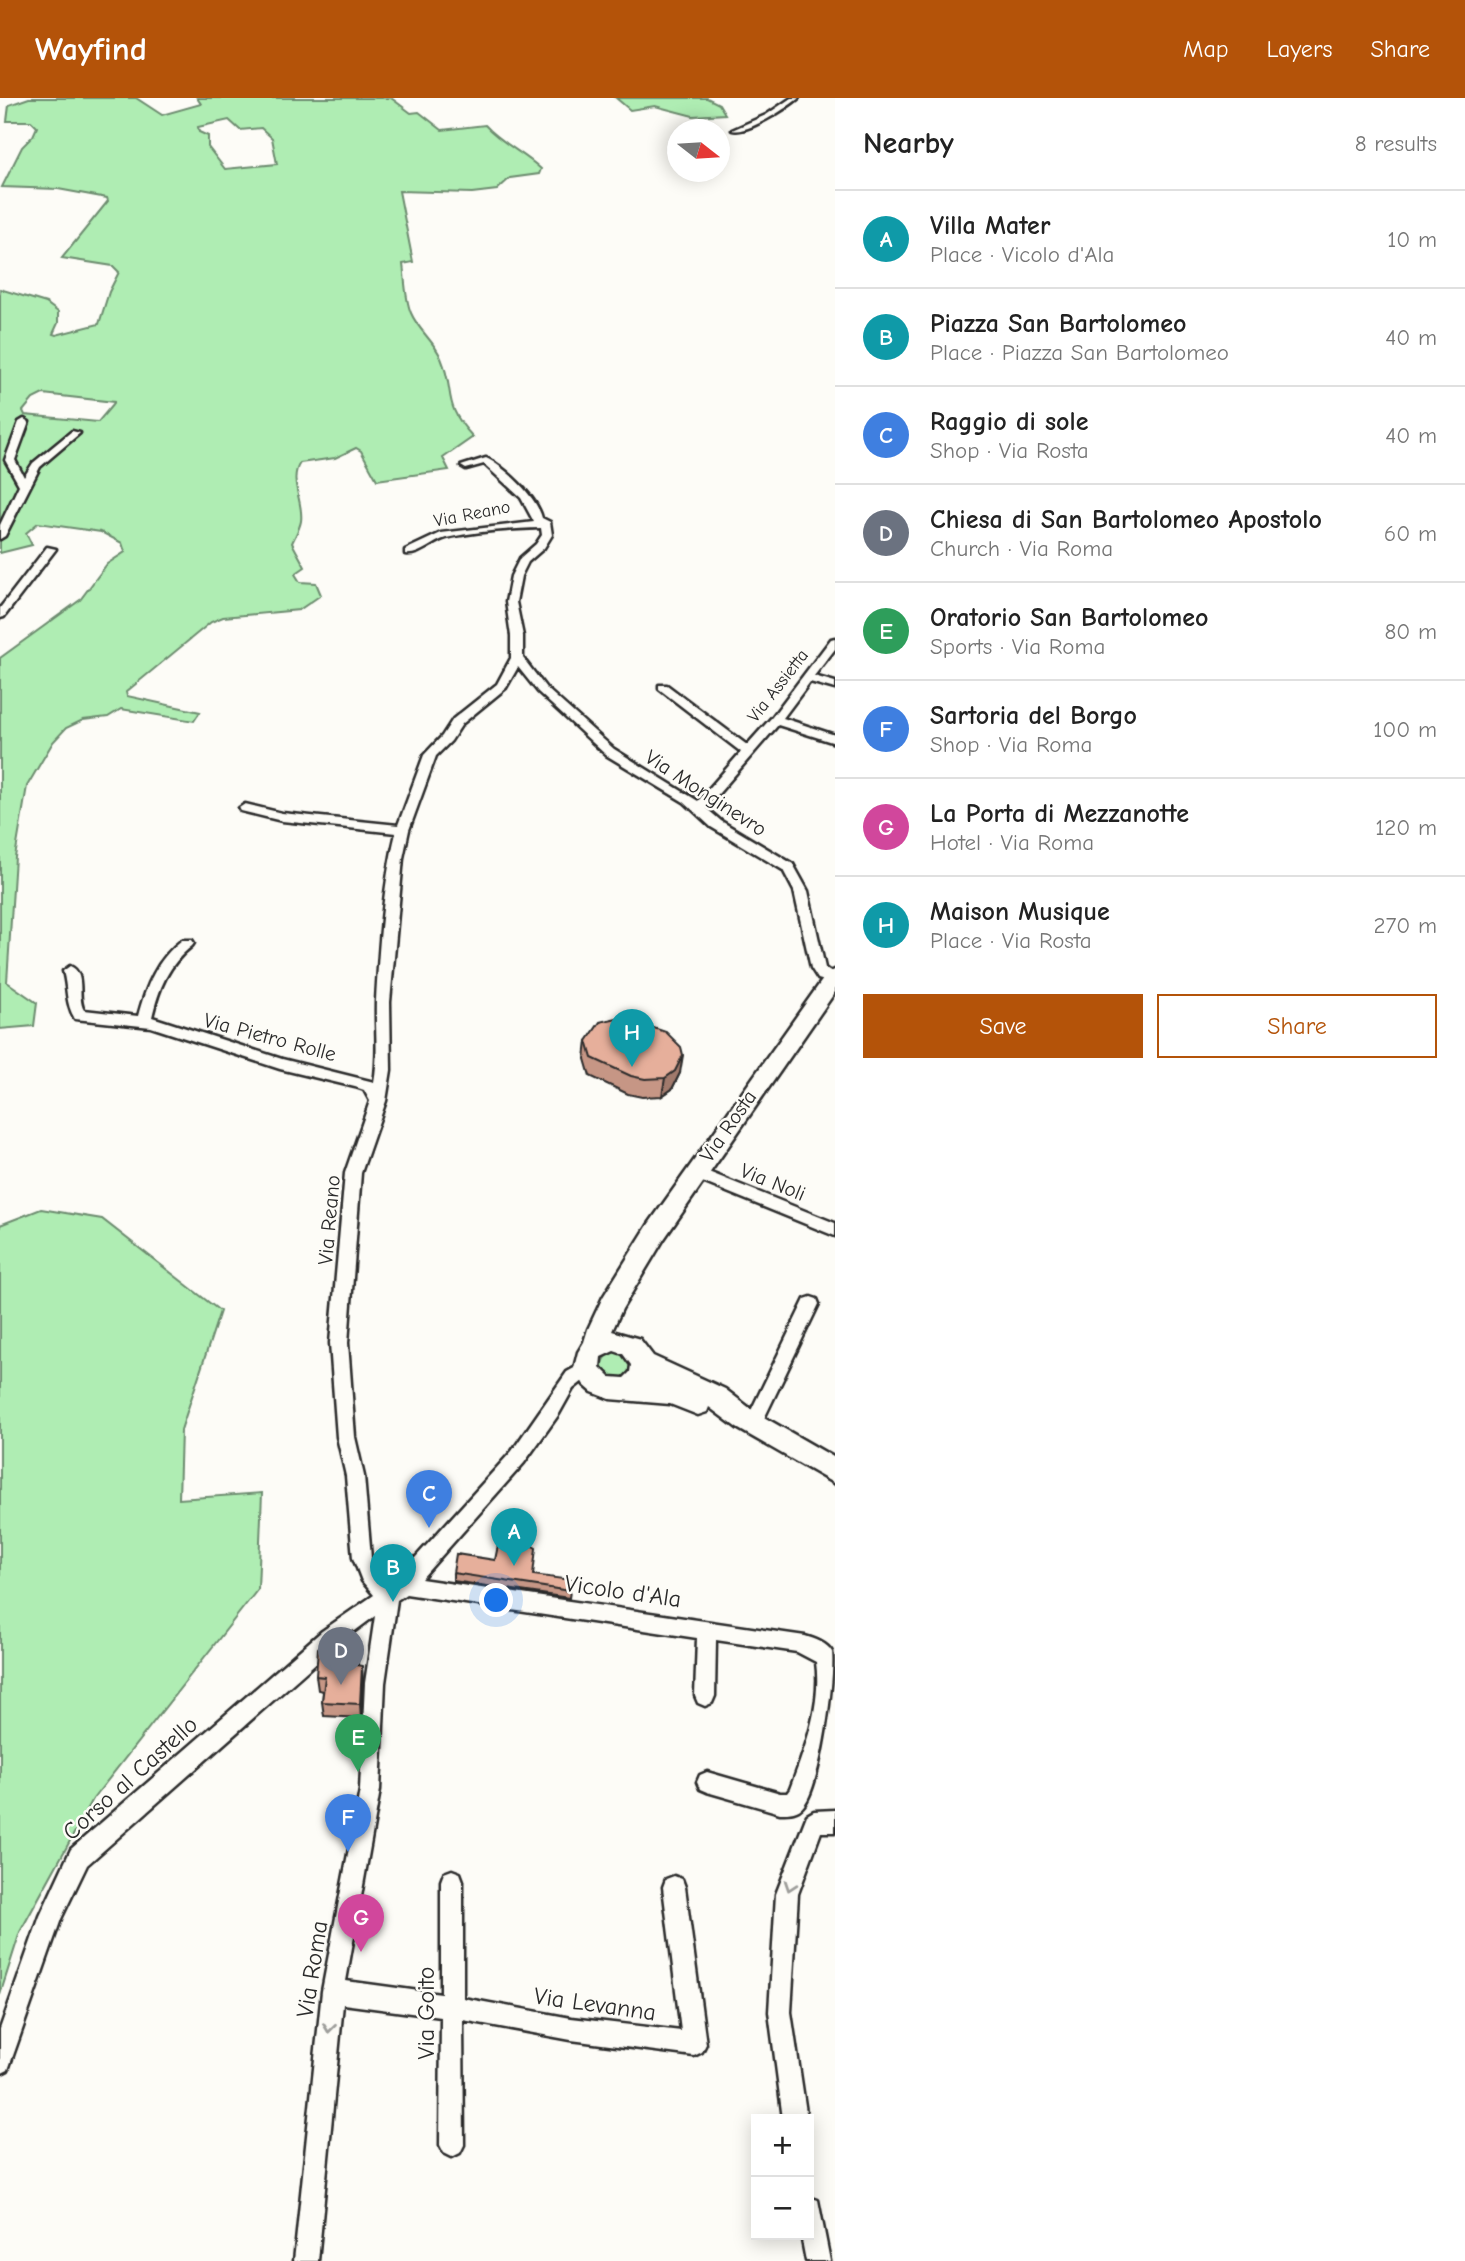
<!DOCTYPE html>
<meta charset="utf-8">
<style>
body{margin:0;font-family:"Comic Neue",sans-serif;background:#f2f2f2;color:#222}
.controls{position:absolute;right:21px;bottom:21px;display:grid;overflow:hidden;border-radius:0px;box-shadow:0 4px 18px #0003}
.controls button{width:63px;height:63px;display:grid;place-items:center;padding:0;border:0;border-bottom:2px solid #e0e0e0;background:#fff;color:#222;font:35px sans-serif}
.compass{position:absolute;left:667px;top:21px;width:63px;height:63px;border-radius:50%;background:#fff;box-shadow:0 4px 18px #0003;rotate:107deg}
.you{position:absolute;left:497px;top:1503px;width:24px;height:24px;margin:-18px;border:5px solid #fff;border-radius:50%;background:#1a73e8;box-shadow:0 0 0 10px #1a73e833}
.badge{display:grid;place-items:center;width:46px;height:46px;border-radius:50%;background:#b45309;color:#fff;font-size:23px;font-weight:700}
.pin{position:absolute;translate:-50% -58px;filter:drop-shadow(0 2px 4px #0008)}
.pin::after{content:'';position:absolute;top:37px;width:24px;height:21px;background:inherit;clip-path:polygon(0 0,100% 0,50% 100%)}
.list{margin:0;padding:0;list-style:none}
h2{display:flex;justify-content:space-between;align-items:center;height:91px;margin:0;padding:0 28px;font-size:30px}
h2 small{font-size:23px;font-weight:400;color:#767676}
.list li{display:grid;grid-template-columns:46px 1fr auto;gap:21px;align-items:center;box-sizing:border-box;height:98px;padding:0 28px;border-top:2px solid #e0e0e0}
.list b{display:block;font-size:26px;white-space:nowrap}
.list p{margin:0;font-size:23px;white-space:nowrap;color:#767676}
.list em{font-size:23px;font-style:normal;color:#767676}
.actions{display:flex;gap:14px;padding:21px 28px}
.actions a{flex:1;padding:16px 0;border:2px solid #b45309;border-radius:0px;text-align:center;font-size:24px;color:#b45309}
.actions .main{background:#b45309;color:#fff}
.map{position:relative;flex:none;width:835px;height:2163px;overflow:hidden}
header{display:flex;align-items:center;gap:42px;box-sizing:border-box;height:98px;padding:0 35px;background:#b45309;color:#fff}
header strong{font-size:33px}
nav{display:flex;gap:38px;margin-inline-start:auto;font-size:24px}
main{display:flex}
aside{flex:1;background:#fff}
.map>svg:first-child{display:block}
.green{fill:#afedb3;stroke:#6d8c6f;stroke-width:2;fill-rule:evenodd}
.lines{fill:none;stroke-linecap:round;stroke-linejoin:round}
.street-casing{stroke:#2b2b2b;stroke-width:5}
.secondary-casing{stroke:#2b2b2b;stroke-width:5}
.street{fill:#fdfcf7;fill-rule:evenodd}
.secondary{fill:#fdfcf7;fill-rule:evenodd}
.wall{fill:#c69685;stroke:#2b2b2b;stroke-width:2}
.shaded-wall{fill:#a17a6c;stroke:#2b2b2b;stroke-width:2}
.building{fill:#e6af9b;stroke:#2b2b2b;stroke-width:2}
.oneway{stroke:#9e9e9b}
.labels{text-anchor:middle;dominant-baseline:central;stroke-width:5;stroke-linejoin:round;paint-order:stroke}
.far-street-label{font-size:18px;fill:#2b2b2b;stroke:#fdfcf7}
.street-label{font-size:21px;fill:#2b2b2b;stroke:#fdfcf7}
.near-street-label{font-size:24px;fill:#2b2b2b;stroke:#fdfcf7}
</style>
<header>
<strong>Wayfind</strong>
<nav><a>Map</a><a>Layers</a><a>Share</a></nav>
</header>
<main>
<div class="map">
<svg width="835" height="2163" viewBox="0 0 835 2163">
<rect width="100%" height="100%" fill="#fdfcf7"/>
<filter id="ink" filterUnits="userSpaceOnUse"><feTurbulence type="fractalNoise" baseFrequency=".0143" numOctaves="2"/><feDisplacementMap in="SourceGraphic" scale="14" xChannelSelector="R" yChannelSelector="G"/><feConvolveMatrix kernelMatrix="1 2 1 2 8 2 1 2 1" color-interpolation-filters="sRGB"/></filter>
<g filter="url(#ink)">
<path class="green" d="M 29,0 L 136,0 L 162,17 L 201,6 L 197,0 L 391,0 L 411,15 L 419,14 L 442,32 L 485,27 C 501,45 524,55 541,71 L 539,76 L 510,80 L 497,92 L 472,95 L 399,93 L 413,164 L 403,166 C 405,181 405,201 411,215 C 418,232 435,244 441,260 C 456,296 441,305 473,339 L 443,360 L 449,372 L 377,382 L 361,353 L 356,350 L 335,360 L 300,365 C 288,382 304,404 301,423 C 300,430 295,438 292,445 L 305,469 L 295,476 L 300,484 L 316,485 L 321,497 L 299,512 L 223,519 L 211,524 L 126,594 L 127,598 L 200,614 L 194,623 L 121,611 L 108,619 L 83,622 L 66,630 L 53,644 L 27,688 L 15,759 L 7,884 L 37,905 L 34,928 L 0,931 L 0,560 L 80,502 L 107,466 L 125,454 L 122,445 L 101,434 L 38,425 L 26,435 L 32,447 L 0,455 L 0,191 L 46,205 L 58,214 L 58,225 L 53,236 L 56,237 L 99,226 L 109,194 L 119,174 L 113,168 L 62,160 L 108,103 L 107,100 L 58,91 L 2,89 L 22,49 L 33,38 L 37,29 L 31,23 L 7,23 L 9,7 ZM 229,22 L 240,32 L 261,30 L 272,40 L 277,66 L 225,71 L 208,49 L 208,38 L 199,34 L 198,29 ZM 43,296 L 114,304 L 114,305 L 98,324 L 25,317 L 23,313 L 33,301 Z
M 616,0 L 707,0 L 719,6 L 725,16 L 693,18 L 655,8 L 630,12 Z
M 41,1111 L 102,1121 L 220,1213 L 181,1332 L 179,1401 L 262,1395 L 258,1491 L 93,1701 L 20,1834 L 0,1897 L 0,1127 Z
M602 1268a14 14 0 1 1 28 0a14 14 0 1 1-28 0Z"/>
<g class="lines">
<defs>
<path id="street" d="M 791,0 L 799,0 C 787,10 746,37 732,32 L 766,17 Z
M 24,321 L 29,324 L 15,362 L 24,379 L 33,365 L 72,333 L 80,335 L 40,369 L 5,438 L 0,441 L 0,427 L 19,387 L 5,362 L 19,324 Z
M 486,360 C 505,369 537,399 542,420 L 550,424 L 552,437 L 544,450 L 528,464 L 521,478 L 516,504 L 523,538 L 523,560 L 546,590 L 614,651 L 698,703 L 741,654 L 659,591 L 659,587 L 667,587 L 747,647 L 772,619 L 831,541 L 835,540 L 835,551 L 814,578 L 835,584 L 835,591 L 810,584 L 783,620 L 835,637 L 835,645 L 778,627 L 706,710 L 721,723 L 793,766 L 808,793 L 825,870 L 835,878 L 835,886 L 818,881 L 811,870 L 794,793 L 783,772 L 711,729 L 684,704 L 606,657 L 538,594 L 518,569 L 506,590 L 462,626 L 451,643 L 436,658 L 409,732 L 403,760 L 390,904 L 391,972 L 386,1003 L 361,1075 L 348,1245 L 355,1339 L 364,1378 L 371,1460 L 376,1471 L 389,1486 L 396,1481 L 512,1353 L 567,1274 L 587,1263 L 593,1265 L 596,1270 L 593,1275 L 573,1291 L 559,1316 L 524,1365 L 421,1481 L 805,1538 C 815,1541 827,1545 832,1554 C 835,1579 821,1685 804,1707 C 798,1715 790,1715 780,1715 L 707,1694 L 700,1691 L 697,1684 L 700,1677 L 707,1674 L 780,1695 L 787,1695 L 790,1691 C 805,1651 822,1607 816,1564 L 797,1554 L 716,1542 L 715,1598 L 712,1605 L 705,1608 L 698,1605 L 695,1598 L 697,1540 L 406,1496 L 397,1502 L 385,1585 L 380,1692 L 346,1883 L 441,1896 L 441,1783 L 444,1775 L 452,1772 L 460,1775 L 463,1783 L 463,1900 L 571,1920 L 681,1933 L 663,1789 L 666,1781 L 674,1778 L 682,1781 L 685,1789 L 706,1946 L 702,1954 L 694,1958 L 571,1942 L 463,1922 L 464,2047 L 460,2055 L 452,2059 L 444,2055 L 440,2047 L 441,1919 L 343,1906 L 318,2163 L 294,2163 L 322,1893 L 360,1692 L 365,1585 L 375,1518 L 336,1547 L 87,1767 L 61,1821 L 8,1972 L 0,1976 L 0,1931 L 40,1818 L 71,1751 L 322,1533 L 374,1497 L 362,1483 L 353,1460 L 346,1378 L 337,1339 L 330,1245 L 345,1075 L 370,1003 L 364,992 L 355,989 L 280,971 L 151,929 L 75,921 C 65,905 68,890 63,873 L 70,868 C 87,875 76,899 84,912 L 138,918 C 146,888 157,861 182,842 L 192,842 L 194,845 L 192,848 C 168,867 159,890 152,919 L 282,961 L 374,984 C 379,957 375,930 376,903 C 379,849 383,787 396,735 L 282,723 L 241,713 L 239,710 L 245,706 L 282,715 L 398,727 L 424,657 L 442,638 L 453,621 L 497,586 L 511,560 L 511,538 L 506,504 L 511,478 L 520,460 L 536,446 L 542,437 L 541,430 C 510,431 477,433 446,440 C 432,444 420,458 405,456 L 405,452 L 441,435 L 534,424 L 521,400 L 484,366 L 466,371 L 461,368 Z
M 47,449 L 56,451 L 4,519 L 0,520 L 0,510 Z
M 696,1069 L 835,1125 L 835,1138 L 690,1079 L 688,1075 L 690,1071 Z
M 811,1199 L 817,1201 L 819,1206 L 759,1331 L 753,1334 L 747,1331 L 744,1326 L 747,1321 L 805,1201 Z
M 835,1712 L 835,1734 L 821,1734 L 798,1796 L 791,1914 L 807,2021 L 783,2021 L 769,1914 L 776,1796 L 807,1717 L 814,1713 Z
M 809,2099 L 818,2102 L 830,2163 L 806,2163 L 801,2137 L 809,2137 Z"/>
<path id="secondary" d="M 835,872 L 835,894 L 664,1141 L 622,1211 L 612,1233 L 640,1241 L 653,1258 L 725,1291 L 755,1314 L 835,1360 L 835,1386 L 737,1330 L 709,1309 L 707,1314 L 698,1317 L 670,1306 L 610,1301 L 592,1294 L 584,1287 L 574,1270 L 578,1254 L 584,1244 L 588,1231 L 603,1199 L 648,1127 L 828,874 ZM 614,1253 L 623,1256 L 631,1267 L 630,1274 L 624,1280 L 610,1279 L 600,1269 L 601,1259 Z"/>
</defs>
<use href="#street" class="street-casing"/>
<use href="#secondary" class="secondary-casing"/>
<use href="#street" class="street"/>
<use href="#secondary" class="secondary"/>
</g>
<path class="wall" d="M 587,943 L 680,975 L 672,991 L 662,998 L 642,999 L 628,996 L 590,978 L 585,961 Z
M 453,1475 L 533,1477 L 570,1493 L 569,1500 L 453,1483 Z
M 353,1534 L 354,1555 L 357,1555 L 358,1567 L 363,1582 L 361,1620 L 324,1618 L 322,1604 L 323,1593 L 318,1592 L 316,1578 Z"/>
<path class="shaded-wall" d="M 683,957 L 680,975 L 672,991 L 662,998 L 665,980 Z
M 353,1534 L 354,1548 L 352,1569 L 351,1555 Z
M 362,1568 L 363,1582 L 361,1620 L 360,1606 Z"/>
<path class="building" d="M 621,919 L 666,934 L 681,949 L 683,957 L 675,973 L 665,980 L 645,981 L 631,978 L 592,960 L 587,943 L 600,924 Z
M 503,1423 L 530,1426 L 531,1447 L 536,1450 L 533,1477 L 571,1482 L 570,1493 L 453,1475 L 456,1456 L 495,1462 Z
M 337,1534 L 353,1534 L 351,1555 L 357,1555 L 356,1567 L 362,1568 L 360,1606 L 322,1604 L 325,1579 L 316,1578 L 318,1550 Z"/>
<defs><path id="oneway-chevron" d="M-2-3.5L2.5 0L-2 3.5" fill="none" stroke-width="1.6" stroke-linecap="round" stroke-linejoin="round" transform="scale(1.75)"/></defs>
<g class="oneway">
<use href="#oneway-chevron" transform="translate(790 1788) rotate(109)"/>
<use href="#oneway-chevron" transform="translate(329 1930) rotate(97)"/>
</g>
</g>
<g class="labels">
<g class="far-street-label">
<text transform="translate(472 416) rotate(-11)">Via Reano</text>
<text transform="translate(778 588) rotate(-52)">Via Assietta</text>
</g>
<g class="street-label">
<text transform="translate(706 695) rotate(33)">Via Monginevro</text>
<text transform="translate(270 939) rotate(15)">Via Pietro Rolle</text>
<text transform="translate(728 1028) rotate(-55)">Via Rosta</text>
<text transform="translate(773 1084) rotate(22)">Via Noli</text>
<text transform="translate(329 1122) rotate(-85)">Via Reano</text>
</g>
<g class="near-street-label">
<text transform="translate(623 1493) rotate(8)">Vicolo d'Ala</text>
<text transform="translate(130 1680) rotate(-42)">Corso al Castello</text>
<text transform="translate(312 1871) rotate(-81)">Via Roma</text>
<text transform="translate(595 1906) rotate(8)">Via Levanna</text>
<text transform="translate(426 1915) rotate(-90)">Via Goito</text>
</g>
</g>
</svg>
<div class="controls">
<button>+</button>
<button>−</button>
</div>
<svg class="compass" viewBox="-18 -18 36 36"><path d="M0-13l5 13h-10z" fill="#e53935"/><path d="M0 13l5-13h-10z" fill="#767676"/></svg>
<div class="you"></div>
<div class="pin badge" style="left:514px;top:1468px;background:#0f9aa8">A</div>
<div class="pin badge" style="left:393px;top:1504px;background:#0f9aa8">B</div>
<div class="pin badge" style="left:429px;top:1430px;background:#3f7fe0">C</div>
<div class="pin badge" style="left:341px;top:1587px;background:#6b7280">D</div>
<div class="pin badge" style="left:358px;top:1674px;background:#2e9e5b">E</div>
<div class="pin badge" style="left:348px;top:1754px;background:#3f7fe0">F</div>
<div class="pin badge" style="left:361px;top:1854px;background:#d1479c">G</div>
<div class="pin badge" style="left:632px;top:969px;background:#0f9aa8">H</div>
</div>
<aside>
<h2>Nearby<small>8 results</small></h2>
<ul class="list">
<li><span class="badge" style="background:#0f9aa8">A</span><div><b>Villa Mater</b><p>Place · Vicolo d'Ala</p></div><em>10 m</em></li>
<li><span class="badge" style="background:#0f9aa8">B</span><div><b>Piazza San Bartolomeo</b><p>Place · Piazza San Bartolomeo</p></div><em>40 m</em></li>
<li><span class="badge" style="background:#3f7fe0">C</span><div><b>Raggio di sole</b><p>Shop · Via Rosta</p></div><em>40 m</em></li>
<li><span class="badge" style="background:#6b7280">D</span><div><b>Chiesa di San Bartolomeo Apostolo</b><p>Church · Via Roma</p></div><em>60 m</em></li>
<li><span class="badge" style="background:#2e9e5b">E</span><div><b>Oratorio San Bartolomeo</b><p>Sports · Via Roma</p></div><em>80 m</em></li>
<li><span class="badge" style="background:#3f7fe0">F</span><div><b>Sartoria del Borgo</b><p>Shop · Via Roma</p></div><em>100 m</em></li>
<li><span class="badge" style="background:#d1479c">G</span><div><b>La Porta di Mezzanotte</b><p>Hotel · Via Roma</p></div><em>120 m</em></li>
<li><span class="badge" style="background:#0f9aa8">H</span><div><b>Maison Musique</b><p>Place · Via Rosta</p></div><em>270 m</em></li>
</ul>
<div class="actions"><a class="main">Save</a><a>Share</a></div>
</aside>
</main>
